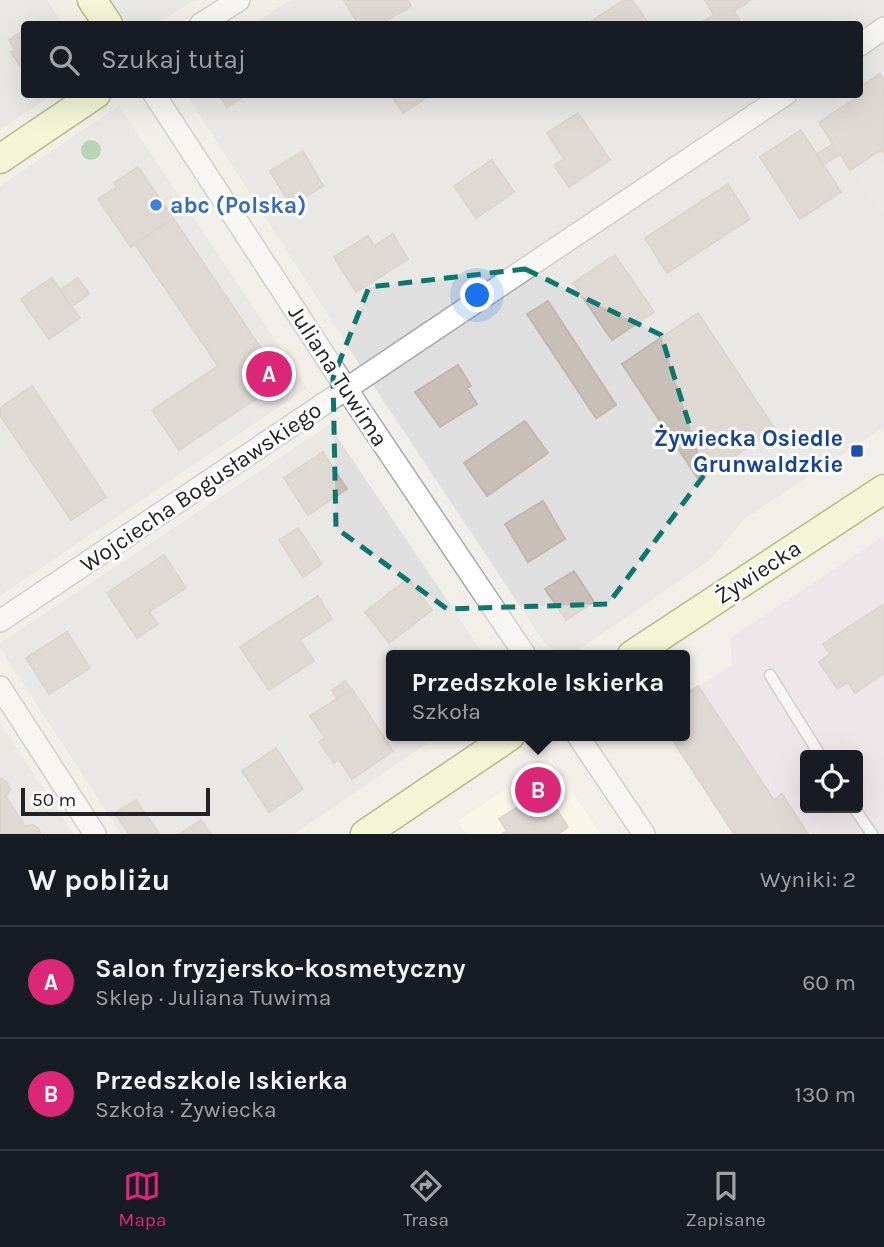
<!DOCTYPE html>
<html lang="pl">
<meta charset="utf-8">
<style>
body{margin:0;font-family:Karla,sans-serif;background:#242831;color:#f1f3f6}
.controls{position:absolute;right:21px;bottom:21px;display:grid;overflow:hidden;border-radius:7px;box-shadow:0 7px 28px #0002}
.controls button{width:63px;height:63px;display:grid;place-items:center;padding:0;border:0;border-bottom:2px solid #363941;background:#171b24;color:#f1f3f6;font:35px sans-serif}
.scale{position:absolute;left:21px;bottom:18px;width:189px;box-sizing:border-box;padding-left:7px;border:4px solid #222;border-top:0;font-size:19px;line-height:24px;white-space:nowrap;color:#222;-webkit-text-stroke:5px #fff;paint-order:stroke}
.you{position:absolute;left:478px;top:296px;width:24px;height:24px;margin:-18px;border:5px solid #fff;border-radius:50%;background:#1a73e8;box-shadow:0 0 0 10px #1a73e833}
.badge{display:grid;place-items:center;width:46px;height:46px;border-radius:50%;background:#db2777;color:#fff;font-size:23px;font-weight:700}
.pin{position:absolute;translate:-50% -50%;border:4px solid #fff;box-shadow:0 2px 7px #0006}
.popup{position:absolute;left:386px;top:650px;width:304px;height:91px;box-sizing:border-box;display:grid;place-content:center;border-radius:7px;background:#171b24;filter:drop-shadow(0 2px 5px #0005);font-size:23px;white-space:nowrap;color:#9ea1a6}
.popup b{font-size:26px;color:#f1f3f6}
.popup::after{content:'';position:absolute;left:50%;top:100%;margin-left:-14px;border:14px solid transparent;border-top-color:#171b24}
.list{margin:0;padding:0;list-style:none}
h2{display:flex;justify-content:space-between;align-items:center;height:91px;margin:0;padding:0 28px;font-size:30px}
h2 small{font-size:23px;font-weight:400;color:#9ea1a6}
.list li{display:grid;grid-template-columns:46px 1fr auto;gap:21px;align-items:center;box-sizing:border-box;height:112px;padding:0 28px;border-top:2px solid #363941}
.list b{display:block;font-size:26px;white-space:nowrap}
.list p{margin:0;font-size:23px;white-space:nowrap;color:#9ea1a6}
.list em{font-size:23px;font-style:normal;color:#9ea1a6}
.icon{flex:none;width:38px;height:38px;fill:none;stroke:currentColor;stroke-width:2;stroke-linecap:round;stroke-linejoin:round}
.map{position:relative;flex:none;width:884px;height:834px;overflow:hidden}
.search{position:absolute;background:#171b24;box-shadow:0 7px 28px #0002;left:21px;right:21px;top:21px;height:77px;display:flex;align-items:center;gap:18px;box-sizing:border-box;padding:0 24px;border-radius:7px;color:#9ea1a6;font-size:26px}
.sheet{height:315px;background:#171b24}
nav{display:flex;justify-content:space-around;align-items:center;box-sizing:border-box;height:98px;border-top:2px solid #363941;background:#171b24;font-size:19px;color:#9ea1a6}
nav a{display:grid;justify-items:center;gap:4px}
nav .on{color:#db2777}
.map>svg:first-child{display:block}
.residential{fill:#e0dfdf}
.industrial{fill:#ebdbe8;fill-rule:evenodd}
.education{fill:#ffffe5}
.parking{fill:#e2e2e2}
.building{fill:#c7bfb8;stroke:#c4b6ab;stroke-width:2}
.lines{fill:none;stroke-linecap:round;stroke-linejoin:round}
.lane-casing{stroke:#a9a9a9;stroke-width:13}
.street-casing{stroke:#a9a9a9;stroke-width:24}
.secondary-casing{stroke:#707d05;stroke-width:31}
.lane{stroke:#fff;stroke-width:10}
.street{stroke:#fff;stroke-width:21}
.secondary{stroke:#f7fabf;stroke-width:28}
.tree{fill:#74b475}
.marked{fill:none;stroke:#0f766e;stroke-width:5;stroke-dasharray:14 9;stroke-linejoin:round}
.shop-dot{fill:#3f7fe0;stroke:#fff;stroke-width:2.5}
.transit-dot{fill:#1a4fb4;stroke:#fff;stroke-width:2.5}
.labels{text-anchor:middle;dominant-baseline:central;stroke-width:6;stroke-linejoin:round;paint-order:stroke}
.shop-label{font-size:23px;font-weight:bold;fill:#366cbe;stroke:#fff;text-anchor:start}
.street-label{font-size:23px;fill:#222;stroke:#fff}
.transit-label{font-size:23px;font-weight:bold;fill:#164399;stroke:#fff;text-anchor:end}
</style>
<div class="map">
<svg width="884" height="834" viewBox="0 0 884 834">
<rect width="100%" height="100%" fill="#f2efe9"/>
<path class="residential" d="M 0,0 L 47,0 L 63,24 L 24,24 L 24,94 L 52,95 L 0,130 Z
M 103,0 L 195,0 L 157,24 L 118,24 Z
M 290,0 L 884,0 L 884,427 L 744,519 L 710,560 L 571,655 L 564,655 L 545,644 L 365,373 L 187,95 L 860,94 L 860,24 L 253,24 Z
M 119,106 L 307,388 L 0,596 L 0,186 Z
M 329,425 L 484,655 L 391,655 L 391,736 L 438,736 L 294,834 L 121,834 L 0,648 L 0,643 Z
M 0,723 L 73,834 L 0,834 Z"/>
<path class="industrial" d="M 884,536 L 884,834 L 734,834 L 670,736 L 685,736 L 685,694 L 732,665 L 730,638 ZM 805,755 L 858,755 L 858,808 L 805,808 Z"/>
<path class="education" d="M 551,759 L 600,834 L 466,834 L 458,821 Z"/>
<path class="parking" d="M 884,165 L 884,217 L 859,181 Z"/>
<path class="building" d="M 344,0 L 408,0 L 411,6 L 381,24 L 358,24 Z
M 624,0 L 632,0 L 649,24 L 587,24 Z
M 705,0 L 751,0 L 734,11 L 742,24 L 698,24 L 714,15 Z
M 24,30 L 24,64 L 20,66 L 11,52 L 15,50 L 9,40 Z
M 880,74 L 884,81 L 884,153 L 881,150 L 850,170 L 840,154 L 823,165 L 817,154 L 833,144 L 819,122 L 856,98 L 854,94 L 860,94 L 860,87 Z
M 219,94 L 247,94 L 227,107 Z
M 391,94 L 432,94 L 403,113 Z
M 578,113 L 610,160 L 569,187 L 554,165 L 564,159 L 547,133 Z
M 801,130 L 841,192 L 800,219 L 760,157 Z
M 303,151 L 323,186 L 291,206 L 270,171 Z
M 492,160 L 514,192 L 476,218 L 454,186 Z
M 138,167 L 173,218 L 131,247 L 98,199 L 117,187 L 114,183 Z
M 728,184 L 750,219 L 667,273 L 645,238 Z
M 173,218 L 283,381 L 179,450 L 152,410 L 218,366 L 135,244 Z
M 393,234 L 408,259 L 356,292 L 334,257 L 368,236 L 374,246 Z
M 615,255 L 654,312 L 612,340 L 573,283 Z
M 52,278 L 80,318 L 49,339 L 21,299 Z
M 78,278 L 89,294 L 72,306 L 60,290 Z
M 548,301 L 616,405 L 596,418 L 527,314 Z
M 698,313 L 775,429 L 699,480 L 622,364 Z
M 458,365 L 471,386 L 467,388 L 477,404 L 440,427 L 415,392 Z
M 32,386 L 106,497 L 71,520 L 0,415 L 0,408 Z
M 525,421 L 548,453 L 487,496 L 464,463 Z
M 323,452 L 347,489 L 308,515 L 284,478 Z
M 543,501 L 565,539 L 528,562 L 505,524 Z
M 298,528 L 322,564 L 303,577 L 279,540 Z
M 164,555 L 186,588 L 149,612 L 158,624 L 137,638 L 107,593 Z
M 574,571 L 594,602 L 566,620 L 545,589 Z
M 408,579 L 432,610 L 389,643 L 365,612 Z
M 318,596 L 332,619 L 300,640 L 314,661 L 269,690 L 240,647 Z
M 884,604 L 884,673 L 855,693 L 848,682 L 837,689 L 819,662 L 830,654 L 823,644 Z
M 67,632 L 90,668 L 49,694 L 26,658 Z
M 345,681 L 351,690 L 337,699 L 332,690 Z
M 698,686 L 774,800 L 782,794 L 808,834 L 734,834 L 670,736 L 685,736 L 685,694 Z
M 352,689 L 393,751 L 352,779 L 339,760 L 334,763 L 319,742 L 325,738 L 310,716 Z
M 276,748 L 303,789 L 269,812 L 242,771 Z
M 0,778 L 7,782 L 10,790 L 6,797 L 25,826 L 33,825 L 39,829 L 40,834 L 0,834 Z
M 544,790 L 568,827 L 558,834 L 502,834 L 507,831 L 499,819 Z
M 136,800 L 159,834 L 129,834 L 115,813 Z
M 201,820 L 211,834 L 180,834 Z"/>
<g class="lines">
<defs>
<path id="lane" d="M 770,675 L 820,755
M 854,808 L 872,834"/>
<path id="street" d="M 201,24 L 239,0
M 860,45 L 884,28
M 154,94 L 357,405 L 525,655
M 0,621 L 786,94
M 0,687 L 95,834
M 578,736 L 644,834"/>
<path id="secondary" d="M 92,0 L 108,24
M 0,159 L 96,94
M 632,655 L 884,489
M 365,834 L 510,736"/>
</defs>
<use href="#lane" class="lane-casing"/>
<use href="#street" class="street-casing"/>
<use href="#secondary" class="secondary-casing"/>
<use href="#lane" class="lane"/>
<use href="#street" class="street"/>
<use href="#secondary" class="secondary"/>
</g>
<circle class="tree" cx="91" cy="150" r="10"/>
<path d="M0 0H884V834H0ZM 525,269 L 661,335 L 705,474 L 608,604 L 447,609 L 336,528 L 333,378 L 369,287 Z" fill="#f2efe9" fill-opacity=".55" fill-rule="evenodd"/>
<path class="marked" d="M 525,269 L 661,335 L 705,474 L 608,604 L 447,609 L 336,528 L 333,378 L 369,287 Z"/>
<circle class="shop-dot" cx="156" cy="205" r="7"/>
<rect class="transit-dot" x="850" y="444" width="14" height="14" rx="3.5"/>
<g class="labels">
<g class="shop-label">
<text x="170" y="205">abc (Polska)</text>
</g>
<g class="street-label">
<text transform="translate(338 376) rotate(57)">Juliana Tuwima</text>
<text transform="translate(201 487) rotate(-34)">Wojciecha Bogusławskiego</text>
<text transform="translate(758 572) rotate(-33)">Żywiecka</text>
</g>
<g class="transit-label">
<text x="843" y="438">Żywiecka Osiedle<tspan x="843" dy="26">Grunwaldzkie</tspan></text>
</g>
</g>
</svg>
<div class="controls">
<button><svg class="icon" aria-label="locate" viewBox="0 0 24 24"><circle cx="12" cy="12" r="6"/><path d="M12 2v4M12 18v4M2 12h4M18 12h4"/></svg></button>
</div>
<div class="scale">50 m</div>
<div class="you"></div>
<div class="pin badge" style="left:269px;top:374px">A</div>
<div class="pin badge" style="left:538px;top:790px">B</div>
<div class="popup"><b>Przedszkole Iskierka</b>Szkoła</div>
<div class="search"><svg class="icon" aria-label="search" viewBox="0 0 24 24"><circle cx="10" cy="10" r="6"/><path d="M15 15l6 6"/></svg>Szukaj tutaj</div>
</div>
<section class="sheet">
<h2>W pobliżu<small>Wyniki: 2</small></h2>
<ul class="list">
<li><span class="badge">A</span><div><b>Salon fryzjersko-kosmetyczny</b><p>Sklep · Juliana Tuwima</p></div><em>60 m</em></li>
<li><span class="badge">B</span><div><b>Przedszkole Iskierka</b><p>Szkoła · Żywiecka</p></div><em>130 m</em></li>
</ul>
</section>
<nav>
<a class="on"><svg class="icon" aria-label="map" viewBox="0 0 24 24"><path d="M3 6l6-2 6 2 6-2v14l-6 2-6-2-6 2zM9 4v14M15 6v14"/></svg>Mapa</a>
<a><svg class="icon" aria-label="directions" viewBox="0 0 24 24"><path d="M12 3l9 9-9 9-9-9zM9 14v-3h6M13 9l2 2-2 2"/></svg>Trasa</a>
<a><svg class="icon" aria-label="saved" viewBox="0 0 24 24"><path d="M7 4h10v16l-5-4-5 4z"/></svg>Zapisane</a>
</nav>
